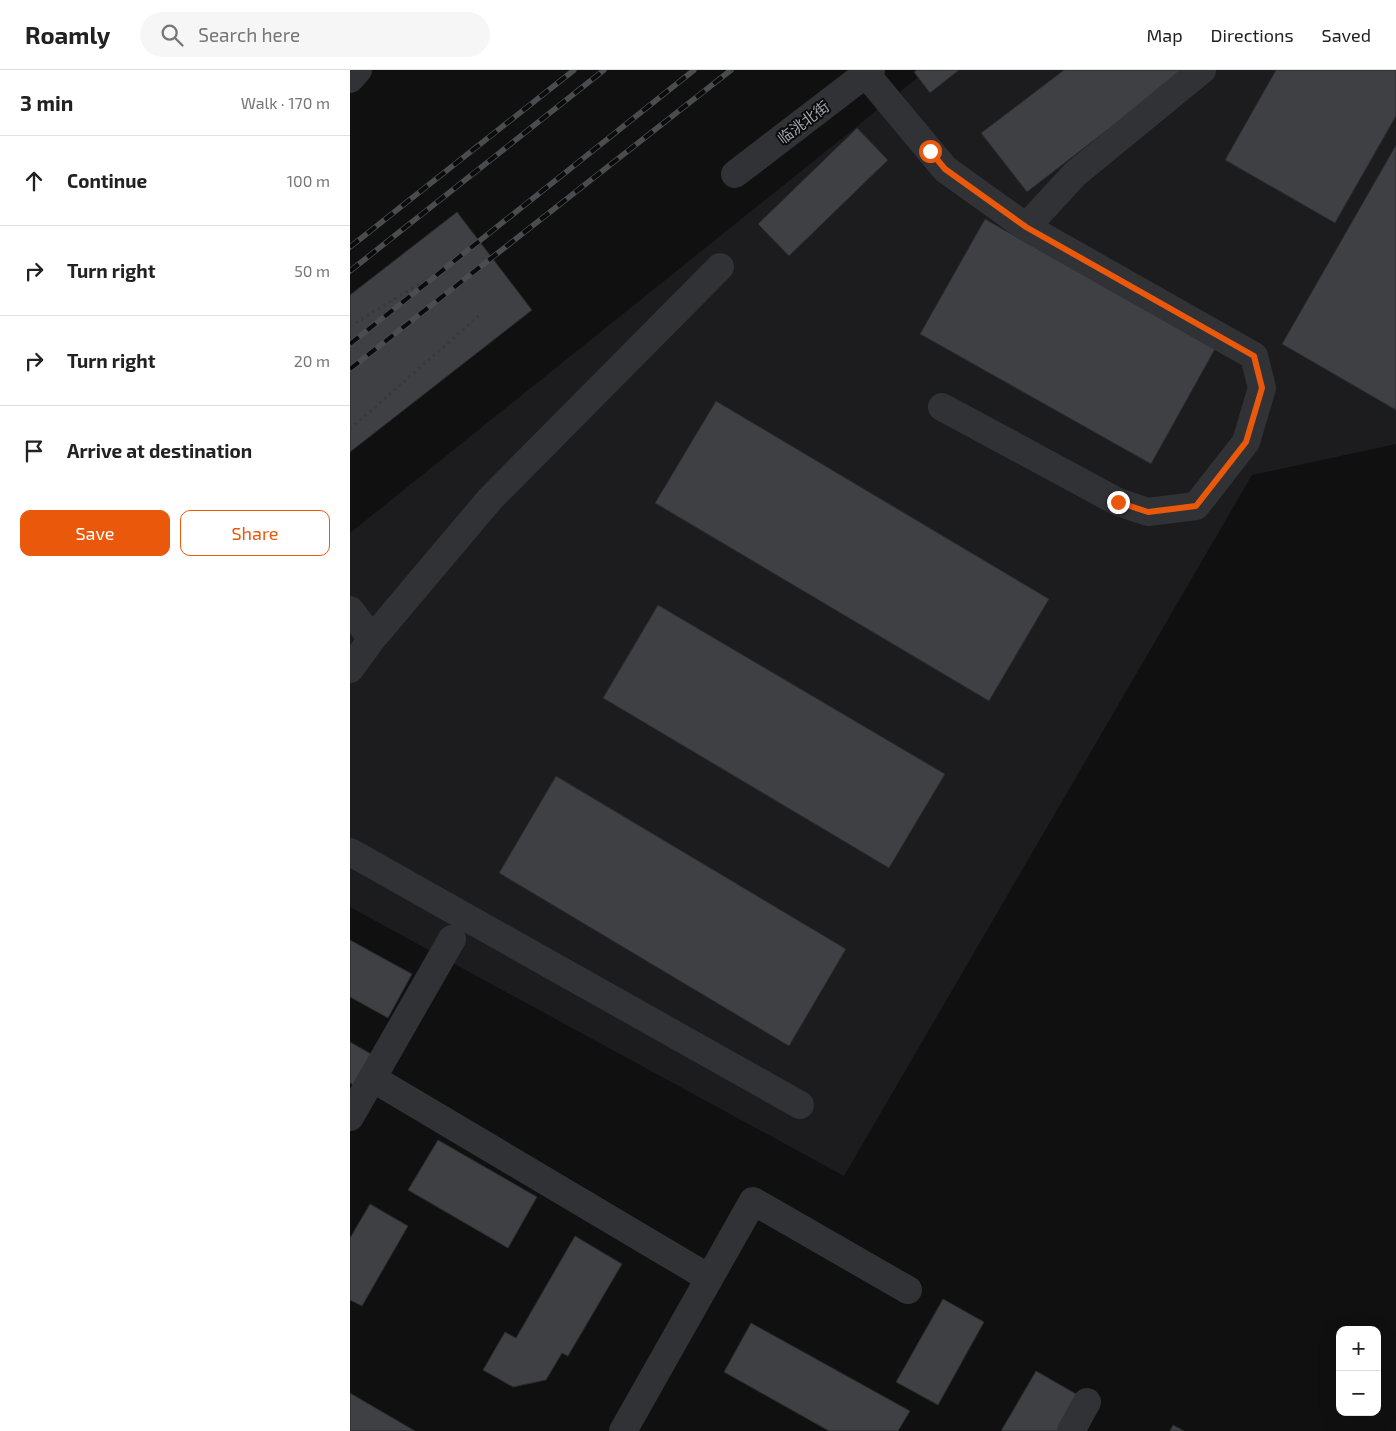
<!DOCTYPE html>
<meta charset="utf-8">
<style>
body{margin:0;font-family:"Exo 2","Noto Sans SC",sans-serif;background:#f6f6f6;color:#222}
.controls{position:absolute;right:15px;bottom:15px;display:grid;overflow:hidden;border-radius:10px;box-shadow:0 5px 20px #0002}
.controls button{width:45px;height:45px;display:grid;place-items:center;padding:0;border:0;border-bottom:1px solid #e0e0e0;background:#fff;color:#222;font:25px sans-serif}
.stop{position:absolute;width:15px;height:15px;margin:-11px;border:4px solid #ea580c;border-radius:50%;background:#fff}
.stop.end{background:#ea580c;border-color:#fff;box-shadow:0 1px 5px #0008}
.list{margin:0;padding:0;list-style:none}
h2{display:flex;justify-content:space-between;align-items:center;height:65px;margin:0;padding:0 20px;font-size:21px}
h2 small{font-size:16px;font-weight:400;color:#767676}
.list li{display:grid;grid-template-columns:32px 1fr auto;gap:15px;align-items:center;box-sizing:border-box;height:90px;padding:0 20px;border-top:1px solid #e0e0e0}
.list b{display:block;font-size:19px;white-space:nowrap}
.list em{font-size:16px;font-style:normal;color:#767676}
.actions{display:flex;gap:10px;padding:15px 20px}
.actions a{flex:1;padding:11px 0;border:1px solid #ea580c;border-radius:10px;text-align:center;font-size:18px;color:#ea580c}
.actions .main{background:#ea580c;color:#fff}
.icon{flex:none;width:28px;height:28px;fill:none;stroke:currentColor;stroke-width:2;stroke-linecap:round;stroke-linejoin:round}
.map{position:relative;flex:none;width:1046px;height:1361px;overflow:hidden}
header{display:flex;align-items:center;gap:30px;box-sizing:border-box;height:70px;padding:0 25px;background:#fff;border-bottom:1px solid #e0e0e0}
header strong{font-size:24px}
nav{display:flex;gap:28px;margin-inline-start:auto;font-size:18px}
.search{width:350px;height:45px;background:#f6f6f6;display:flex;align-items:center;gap:12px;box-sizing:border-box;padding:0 18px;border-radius:28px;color:#767676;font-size:19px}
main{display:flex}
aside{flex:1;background:#fff}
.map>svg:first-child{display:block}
.built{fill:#1c1c1e}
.building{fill:#3f4044;stroke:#2a2a2d}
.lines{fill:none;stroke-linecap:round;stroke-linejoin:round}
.path{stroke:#37393c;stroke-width:3;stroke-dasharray:2.5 4;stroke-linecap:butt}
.minor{stroke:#313235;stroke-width:28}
.rail-casing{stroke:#4a4c50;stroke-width:5.5}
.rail{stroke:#0b0b0c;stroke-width:4;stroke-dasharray:11;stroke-linecap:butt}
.route{stroke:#ea580c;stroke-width:6}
.labels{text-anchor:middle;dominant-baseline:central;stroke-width:4;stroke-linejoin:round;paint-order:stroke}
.street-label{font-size:15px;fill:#a2a8b0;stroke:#0b0b0c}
</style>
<header>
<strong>Roamly</strong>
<div class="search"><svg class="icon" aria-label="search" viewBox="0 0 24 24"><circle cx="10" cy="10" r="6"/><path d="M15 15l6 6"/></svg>Search here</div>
<nav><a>Map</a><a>Directions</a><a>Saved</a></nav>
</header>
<main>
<aside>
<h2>3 min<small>Walk · 170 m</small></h2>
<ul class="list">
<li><svg class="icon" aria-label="ahead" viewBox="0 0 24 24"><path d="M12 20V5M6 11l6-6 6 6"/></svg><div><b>Continue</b></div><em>100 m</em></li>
<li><svg class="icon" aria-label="right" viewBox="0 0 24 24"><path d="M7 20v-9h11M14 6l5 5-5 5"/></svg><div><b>Turn right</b></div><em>50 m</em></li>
<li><svg class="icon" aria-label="right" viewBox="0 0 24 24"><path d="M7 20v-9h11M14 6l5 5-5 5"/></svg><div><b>Turn right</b></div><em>20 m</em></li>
<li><svg class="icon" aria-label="arrive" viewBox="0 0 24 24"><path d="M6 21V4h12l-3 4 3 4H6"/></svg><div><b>Arrive at destination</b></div></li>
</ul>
<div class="actions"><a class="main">Save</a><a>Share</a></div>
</aside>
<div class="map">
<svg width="1046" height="1361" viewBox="0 0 1046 1361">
<rect width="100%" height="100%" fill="#101011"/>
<path class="built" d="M 577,0 L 1046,0 L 1046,374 L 902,405 L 494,1106 L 0,837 L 0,463 Z"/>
<path class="building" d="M 567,0 L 609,0 L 580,23 L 564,2 Z
M 714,0 L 835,0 L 677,122 L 631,63 Z
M 926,0 L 1046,0 L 1046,46 L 985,153 L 875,90 Z
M 507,58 L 538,90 L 439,186 L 408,154 Z
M 1046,75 L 1046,340 L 932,274 Z
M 107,142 L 182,240 L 0,382 L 0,225 Z
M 635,149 L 865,279 L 801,394 L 570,264 Z
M 366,331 L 699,529 L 639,631 L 305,433 Z
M 308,535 L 595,704 L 539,798 L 253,628 Z
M 206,706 L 496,879 L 439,976 L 149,803 Z
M 0,870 L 62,904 L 38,948 L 0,927 Z
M 0,972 L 23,985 L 5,1016 L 0,1013 Z
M 88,1070 L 187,1127 L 158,1178 L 58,1120 Z
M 20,1134 L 58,1156 L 12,1236 L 0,1230 L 0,1168 Z
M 225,1166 L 272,1194 L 218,1286 L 212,1283 L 196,1310 L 163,1317 L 133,1300 L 155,1262 L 166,1268 Z
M 593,1229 L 634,1252 L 588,1335 L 546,1312 Z
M 401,1253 L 560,1341 L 548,1361 L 479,1361 L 374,1302 Z
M 686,1301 L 728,1325 L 708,1361 L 651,1361 Z
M 0,1323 L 65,1361 L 0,1361 Z
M 823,1355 L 834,1361 L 820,1361 Z"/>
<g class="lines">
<path class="path" d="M 0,256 L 99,196
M 0,359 L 132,243"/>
<path class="minor" d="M 516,4 L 595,99 L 676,157 L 904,286 L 912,318 L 896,372 L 846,436 L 798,442 L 768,432 L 592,337
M 0,9 L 8,0
M 385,104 L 521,0
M 676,157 L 725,104 L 852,0
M 0,540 L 22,569
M 0,599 L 22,569 L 140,429 L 370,197
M 0,782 L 450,1035
M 22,1008 L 359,1208
M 0,1047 L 102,869
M 273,1361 L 403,1131 L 558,1220
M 721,1361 L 737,1332"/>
<defs>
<path id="rail" d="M 0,177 L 224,0
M 0,201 L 254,0
M 0,274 L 344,0
M 0,299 L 381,0"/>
</defs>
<use href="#rail" class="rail-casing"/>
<use href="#rail" class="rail"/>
</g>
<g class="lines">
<path class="route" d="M 580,81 L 595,99 L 676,157 L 904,286 L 912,318 L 896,372 L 846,436 L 798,442 L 768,432"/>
</g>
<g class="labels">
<g class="street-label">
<text transform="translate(453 52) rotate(-37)">临洮北街</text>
</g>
</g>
</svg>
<div class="controls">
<button>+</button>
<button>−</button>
</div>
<div class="stop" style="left:580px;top:81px"></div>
<div class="stop end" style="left:768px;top:432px"></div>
</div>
</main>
